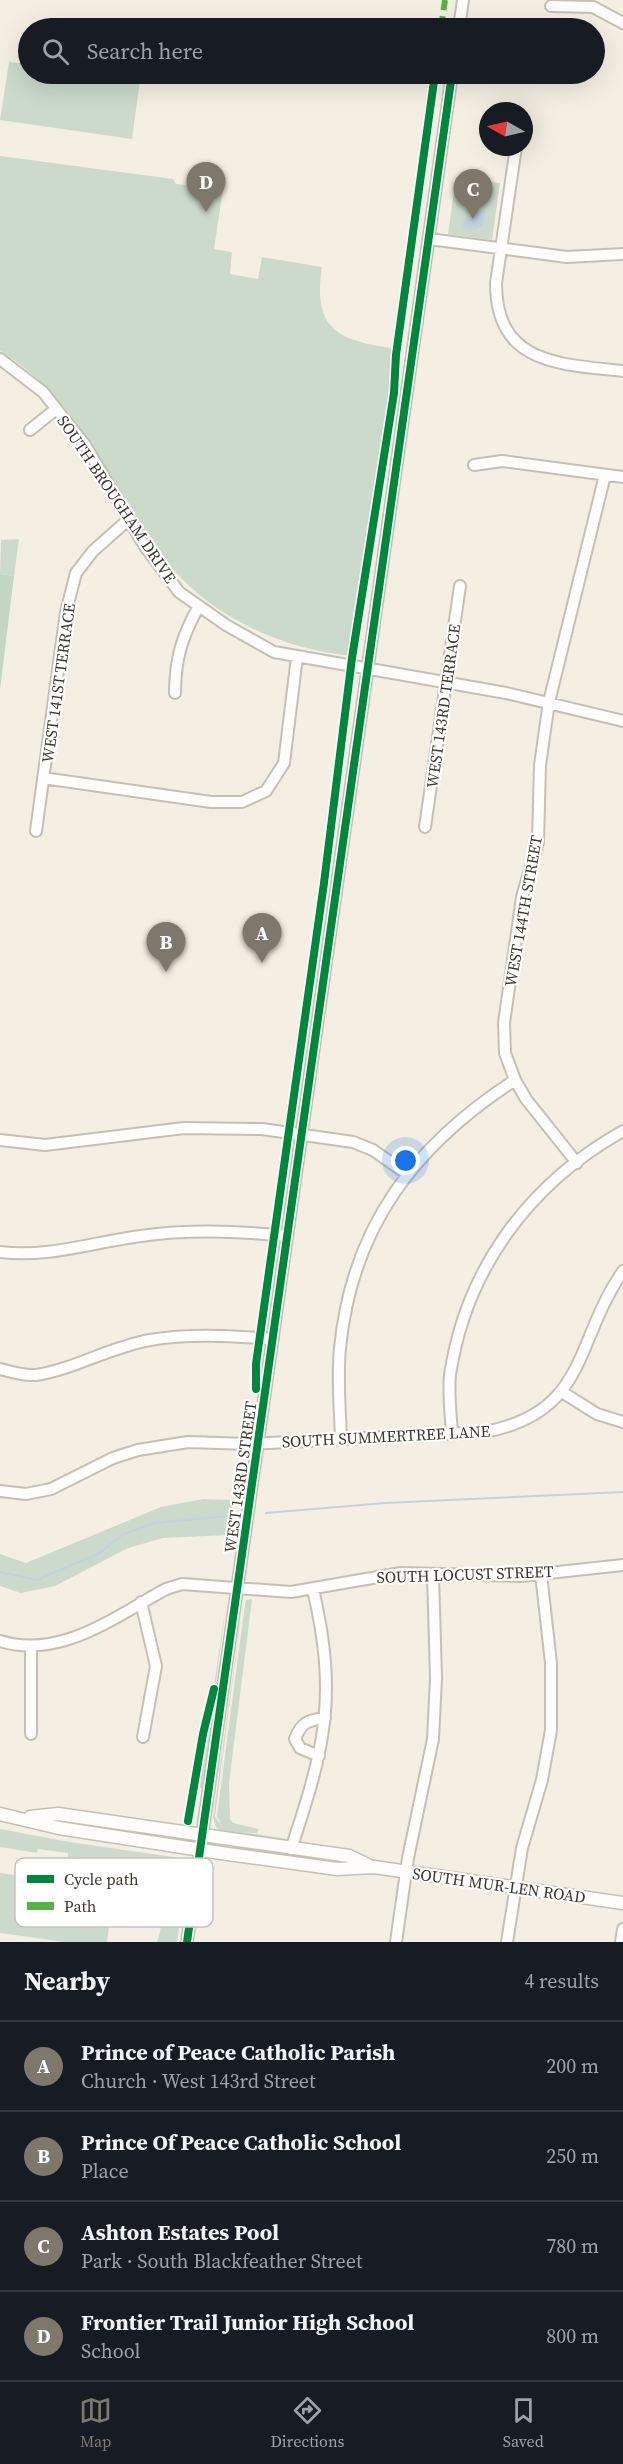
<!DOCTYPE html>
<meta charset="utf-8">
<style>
body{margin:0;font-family:"Source Serif 4",serif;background:#20242c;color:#f1f3f6}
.compass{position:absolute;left:479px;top:102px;width:54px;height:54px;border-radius:50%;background:#171b24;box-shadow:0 6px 24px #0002;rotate:278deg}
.you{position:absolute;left:406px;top:1161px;width:21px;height:21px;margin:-15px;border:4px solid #fff;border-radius:50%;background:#1a73e8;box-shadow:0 0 0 9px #1a73e833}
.badge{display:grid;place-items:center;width:39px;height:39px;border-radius:50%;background:#7d776c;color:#fff;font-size:20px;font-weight:700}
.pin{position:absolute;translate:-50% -50px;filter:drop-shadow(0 2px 3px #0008)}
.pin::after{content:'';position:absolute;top:32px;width:21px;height:18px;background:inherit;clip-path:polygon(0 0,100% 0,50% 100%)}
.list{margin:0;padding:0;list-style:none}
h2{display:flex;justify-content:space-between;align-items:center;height:78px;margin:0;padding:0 24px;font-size:26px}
h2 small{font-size:20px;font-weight:400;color:#9ea1a6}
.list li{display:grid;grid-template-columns:39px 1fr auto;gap:18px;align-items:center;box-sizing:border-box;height:90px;padding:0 24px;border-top:2px solid #363941}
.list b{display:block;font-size:22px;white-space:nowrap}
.list p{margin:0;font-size:20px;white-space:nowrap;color:#9ea1a6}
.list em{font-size:20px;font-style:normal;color:#9ea1a6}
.icon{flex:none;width:33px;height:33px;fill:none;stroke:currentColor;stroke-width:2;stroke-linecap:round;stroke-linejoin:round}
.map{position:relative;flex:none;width:623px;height:1942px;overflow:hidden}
.search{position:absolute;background:#171b24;box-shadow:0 6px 24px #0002;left:18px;right:18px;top:18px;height:66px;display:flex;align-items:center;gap:15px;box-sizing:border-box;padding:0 21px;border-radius:33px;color:#9ea1a6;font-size:22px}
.sheet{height:438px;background:#171b24}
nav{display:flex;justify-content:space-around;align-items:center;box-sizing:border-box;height:84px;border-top:2px solid #363941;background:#171b24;font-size:16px;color:#9ea1a6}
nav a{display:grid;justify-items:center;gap:3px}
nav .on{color:#7d776c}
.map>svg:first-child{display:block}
.green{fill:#cbdaca}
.forest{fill:#c4d7c5}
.water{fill:#c2d1e4}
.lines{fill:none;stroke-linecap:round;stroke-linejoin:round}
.stream{stroke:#c2d1e4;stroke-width:2}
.minor-casing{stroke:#c5c0b5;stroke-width:14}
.major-casing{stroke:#c5c0b5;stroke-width:15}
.minor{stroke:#fefdfb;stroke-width:10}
.major{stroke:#fefdfb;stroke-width:12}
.quiet{stroke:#57b246;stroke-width:6;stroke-dasharray:12 6;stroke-linecap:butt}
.cycleway-casing{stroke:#fff;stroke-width:11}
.cycleway{stroke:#00873e;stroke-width:8}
.labels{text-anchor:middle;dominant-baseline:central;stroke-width:4.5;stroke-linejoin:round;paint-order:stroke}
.street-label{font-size:16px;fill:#3d372c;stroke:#fff}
.key{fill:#fff;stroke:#c5c3c0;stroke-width:1.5}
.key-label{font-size:16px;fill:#3d372c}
</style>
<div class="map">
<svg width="623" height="1942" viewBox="0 0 623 1942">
<rect width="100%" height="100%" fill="#f5efe3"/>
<path class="green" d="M 9,62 L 28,64 L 28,74 L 93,74 L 140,80 L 132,139 L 0,120 Z
M 0,156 L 173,179 L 176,184 L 223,189 L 214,249 L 232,252 L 230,274 L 258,279 L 262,257 L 322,267 C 312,330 339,341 394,348 L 392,393 L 351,656 C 272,647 201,612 154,546 C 102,473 81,401 0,351 Z
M 456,177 L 500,183 L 492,240 L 448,234 Z
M 19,539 L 14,576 L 0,574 L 1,540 Z
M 203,1499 L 232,1500 L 228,1535 L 163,1538 L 128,1548 L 55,1586 L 21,1593 L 0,1586 L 0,1554 L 26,1563 L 161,1507 Z
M 227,1598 L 202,1788 L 199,1788 Z
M 252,1599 L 229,1783 L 230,1819 L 233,1823 L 259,1829 L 257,1833 L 242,1832 L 287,1839 L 283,1841 L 223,1833 L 216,1827 L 213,1818 L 243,1602 L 215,1816 L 223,1829 L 217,1816 L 245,1604 L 246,1600 Z
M 0,1829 L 69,1842 L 180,1858 L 179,1874 L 184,1889 L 177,1942 L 157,1942 C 167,1914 162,1880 132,1866 C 117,1859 85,1859 68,1857 L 68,1853 L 38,1849 L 37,1853 L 0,1847 Z
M 0,1873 L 114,1889 L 107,1942 L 65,1942 L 0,1933 Z"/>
<path class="forest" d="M 0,574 L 14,576 L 0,690 Z"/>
<path class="water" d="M 477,210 L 485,211 L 483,225 L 476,230 L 463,228 L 464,220 L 475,219 Z"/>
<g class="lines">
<path class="stream" d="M 266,1513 L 385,1503 L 623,1492
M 0,1572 L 37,1580 L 100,1553 L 122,1535 L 155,1523 L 229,1516"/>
<defs>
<path id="minor" d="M 551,6 L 593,7 L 623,23
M 459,28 L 463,0
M 516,147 L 496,283 C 496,365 560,364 623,371
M 429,239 L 567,257 L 623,254
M 0,359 L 43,392 L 85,445 L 144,545 L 179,592 L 226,625 L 274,652 L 506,693 L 623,721
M 30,430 L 56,409
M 474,465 L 502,461 L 623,477
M 175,693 C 175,659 182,636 199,606
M 43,778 L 211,802 L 242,802 L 266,791 L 284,763 L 297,657
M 425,827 L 460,586
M 36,831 L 66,612 L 76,573 L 93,551 L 128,520
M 0,1140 L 45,1145 L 184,1128 L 262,1129 L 353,1142 L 373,1150 L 407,1174
M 577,1163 L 526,1099 L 515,1080 L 505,1053 L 504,1023 L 522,897 L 538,842 L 540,765 L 549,702 L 605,475
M 0,1252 C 49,1258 93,1242 141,1236 C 190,1229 239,1231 287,1236
M 0,1369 C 11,1372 24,1376 36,1375 C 72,1370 110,1347 150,1340 C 191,1333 231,1336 273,1339
M 562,1392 L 597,1414 L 623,1422
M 452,1434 C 451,1415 448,1394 450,1375 C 466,1268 530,1183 623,1131
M 341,1439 C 340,1409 337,1378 340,1348 C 352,1226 415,1145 515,1080
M 0,1491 L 26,1494 L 51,1489 L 113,1458 L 138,1450 L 188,1442 L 249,1444 L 485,1432 C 589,1412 574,1341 623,1271
M 141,1602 L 156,1666 L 143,1737
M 0,1641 C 60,1660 116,1616 166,1589 L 182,1584 L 291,1592 L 401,1573 L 521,1576 L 623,1565
M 31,1734 L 31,1646
M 319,1756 L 300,1748 L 295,1739 C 301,1722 309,1720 325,1718
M 291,1849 C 325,1747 338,1697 313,1589
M 187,1942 L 452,74
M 396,1942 L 408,1858 L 433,1739 L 436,1678 L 433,1574
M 507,1942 L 522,1848 L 542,1780 L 551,1730 L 551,1663 L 541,1574
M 621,1942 L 623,1929"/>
<path id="major" d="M 0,1814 L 59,1828 L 221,1853 L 337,1869 L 374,1867 L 623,1903
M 30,1817 L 58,1814 L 349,1856 L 370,1866"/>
</defs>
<use href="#minor" class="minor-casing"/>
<use href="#major" class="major-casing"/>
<use href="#minor" class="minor"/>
<use href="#major" class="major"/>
<path class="quiet" d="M 441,28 L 445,0"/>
<defs>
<path id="cycleway" d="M 256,1389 L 256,1364 L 324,883 L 352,658 L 394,393 L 396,355 L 435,74
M 188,1821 L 203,1734 L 214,1689
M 187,1942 L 452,74"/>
</defs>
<use href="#cycleway" class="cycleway-casing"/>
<use href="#cycleway" class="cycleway"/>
</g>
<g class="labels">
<g class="street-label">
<text transform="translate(117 499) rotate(56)">SOUTH BROUGHAM DRIVE</text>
<text transform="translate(58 683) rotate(-82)">WEST 141ST TERRACE</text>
<text transform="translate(443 706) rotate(-82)">WEST 143RD TERRACE</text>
<text transform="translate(523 911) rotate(-80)">WEST 144TH STREET</text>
<text transform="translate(386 1436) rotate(-3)">SOUTH SUMMERTREE LANE</text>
<text transform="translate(240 1477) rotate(-82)">WEST 143RD STREET</text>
<text transform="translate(465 1574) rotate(-2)">SOUTH LOCUST STREET</text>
<text transform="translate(499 1885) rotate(8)">SOUTH MUR-LEN ROAD</text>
</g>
</g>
<rect x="15" y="1858" width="198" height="69" rx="9" class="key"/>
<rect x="27" y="1875" width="27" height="8" fill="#00873e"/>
<rect x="27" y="1902" width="27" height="8" fill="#57b246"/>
<g class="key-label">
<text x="64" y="1885">Cycle path</text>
<text x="64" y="1912">Path</text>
</g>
</svg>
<svg class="compass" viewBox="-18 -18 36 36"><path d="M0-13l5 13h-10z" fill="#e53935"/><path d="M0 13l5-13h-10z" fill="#9ea1a6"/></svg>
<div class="you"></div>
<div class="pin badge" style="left:262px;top:963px">A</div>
<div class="pin badge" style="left:166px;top:972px">B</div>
<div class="pin badge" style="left:473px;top:219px">C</div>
<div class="pin badge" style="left:206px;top:212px">D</div>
<div class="search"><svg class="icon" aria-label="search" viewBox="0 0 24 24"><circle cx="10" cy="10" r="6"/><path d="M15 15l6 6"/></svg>Search here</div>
</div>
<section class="sheet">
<h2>Nearby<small>4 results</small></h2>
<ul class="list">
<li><span class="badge">A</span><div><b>Prince of Peace Catholic Parish</b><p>Church · West 143rd Street</p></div><em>200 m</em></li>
<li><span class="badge">B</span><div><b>Prince Of Peace Catholic School</b><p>Place</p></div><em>250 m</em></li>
<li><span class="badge">C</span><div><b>Ashton Estates Pool</b><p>Park · South Blackfeather Street</p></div><em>780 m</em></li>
<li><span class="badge">D</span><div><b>Frontier Trail Junior High School</b><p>School</p></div><em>800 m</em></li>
</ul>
</section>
<nav>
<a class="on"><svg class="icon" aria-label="map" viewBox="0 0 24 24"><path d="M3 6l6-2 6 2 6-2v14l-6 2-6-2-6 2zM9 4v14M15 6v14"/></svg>Map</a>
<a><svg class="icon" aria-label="directions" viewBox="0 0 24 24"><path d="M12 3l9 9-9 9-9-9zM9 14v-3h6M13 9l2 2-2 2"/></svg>Directions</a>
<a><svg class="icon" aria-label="saved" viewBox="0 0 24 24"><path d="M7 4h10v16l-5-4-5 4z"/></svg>Saved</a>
</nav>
